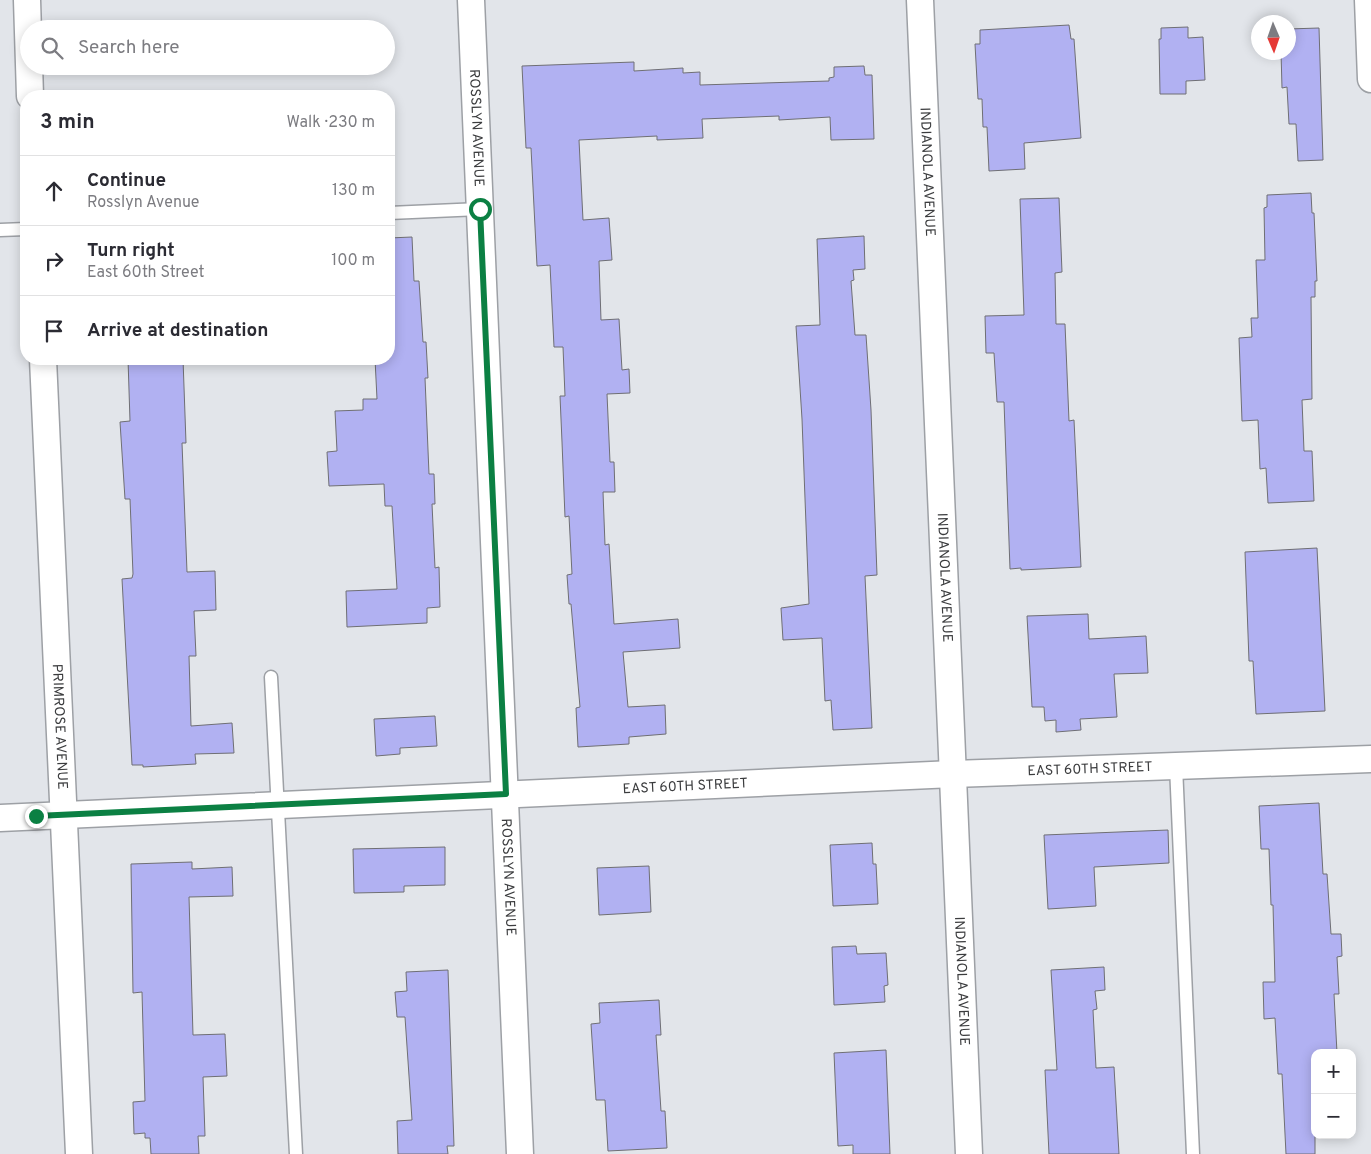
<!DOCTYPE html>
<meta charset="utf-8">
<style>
body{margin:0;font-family:Overpass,sans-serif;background:#f2f2f3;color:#2b2b33}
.controls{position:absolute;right:15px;bottom:15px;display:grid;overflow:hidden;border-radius:10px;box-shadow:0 2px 12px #0003}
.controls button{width:45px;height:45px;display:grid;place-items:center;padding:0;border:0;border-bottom:1px solid #e1e1e2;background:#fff;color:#2b2b33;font:25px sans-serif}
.compass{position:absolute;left:1251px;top:15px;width:45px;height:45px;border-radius:50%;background:#fff;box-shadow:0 2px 12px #0003;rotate:178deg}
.stop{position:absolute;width:15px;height:15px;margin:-11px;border:4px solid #0b8043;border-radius:50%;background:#fff}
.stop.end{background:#0b8043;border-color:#fff;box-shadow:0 1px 5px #0008}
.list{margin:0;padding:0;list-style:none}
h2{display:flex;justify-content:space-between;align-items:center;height:65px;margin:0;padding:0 20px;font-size:21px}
h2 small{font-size:16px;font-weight:400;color:#7c7c81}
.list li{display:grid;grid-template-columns:32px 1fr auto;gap:15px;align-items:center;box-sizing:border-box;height:70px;padding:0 20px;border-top:1px solid #e1e1e2}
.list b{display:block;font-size:19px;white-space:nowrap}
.list p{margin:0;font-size:16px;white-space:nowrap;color:#7c7c81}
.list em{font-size:16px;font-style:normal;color:#7c7c81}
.icon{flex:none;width:28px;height:28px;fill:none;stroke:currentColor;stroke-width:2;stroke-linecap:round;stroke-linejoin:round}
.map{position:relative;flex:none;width:1371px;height:1154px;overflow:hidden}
.search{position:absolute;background:#fff;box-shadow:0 2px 12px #0003;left:20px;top:20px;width:375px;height:55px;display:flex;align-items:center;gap:12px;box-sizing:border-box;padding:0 18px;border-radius:28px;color:#7c7c81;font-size:19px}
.panel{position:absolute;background:#fff;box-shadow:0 2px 12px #0003;left:20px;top:90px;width:375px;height:275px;border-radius:20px}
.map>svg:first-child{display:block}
.building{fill:#b1b1f2;stroke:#6f6f74}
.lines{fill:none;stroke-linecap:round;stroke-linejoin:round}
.service-casing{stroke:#9da0a5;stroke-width:15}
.minor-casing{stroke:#9da0a5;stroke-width:29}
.service{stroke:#fff;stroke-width:12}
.minor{stroke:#fff;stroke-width:26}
.route{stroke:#0b8043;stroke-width:6}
.labels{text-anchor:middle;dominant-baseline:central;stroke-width:4;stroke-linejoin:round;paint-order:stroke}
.street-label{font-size:14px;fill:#3b3c3e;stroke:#fff}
</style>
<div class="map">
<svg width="1371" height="1154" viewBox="0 0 1371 1154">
<rect width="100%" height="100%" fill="#e2e5ea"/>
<path class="building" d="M 1069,25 L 1071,39 L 1074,39 L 1081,138 L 1024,143 L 1025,169 L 989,171 L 987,127 L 983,127 L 982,99 L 978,99 L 975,44 L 980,44 L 980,30 Z
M 1188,27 L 1188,38 L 1203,37 L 1205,80 L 1186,81 L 1186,94 L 1160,94 L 1159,39 L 1161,39 L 1161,28 Z
M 1319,28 L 1323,160 L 1298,161 L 1296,124 L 1289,124 L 1287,87 L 1282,88 L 1281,52 L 1288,52 L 1288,29 Z
M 634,62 L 634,71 L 683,68 L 683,73 L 700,72 L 700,85 L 829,81 L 829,78 L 834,77 L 834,67 L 864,66 L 865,75 L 872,75 L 874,139 L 831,140 L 830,117 L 779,120 L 779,116 L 702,119 L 703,138 L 657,140 L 657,136 L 579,140 L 583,220 L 609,218 L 612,260 L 599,261 L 601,320 L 619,319 L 622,370 L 629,369 L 630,393 L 607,394 L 610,462 L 614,462 L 615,492 L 603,492 L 605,545 L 609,544 L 614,624 L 678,619 L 680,648 L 623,652 L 628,707 L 665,705 L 666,734 L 629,737 L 629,744 L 578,747 L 576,708 L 580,707 L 571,604 L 569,604 L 567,575 L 572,574 L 569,516 L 565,517 L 562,442 L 560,396 L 565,396 L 563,347 L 554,347 L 550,265 L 537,266 L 531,148 L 526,148 L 522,66 Z
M 1311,193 L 1312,213 L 1314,213 L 1317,281 L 1315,281 L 1315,297 L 1311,297 L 1312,399 L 1302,400 L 1304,451 L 1312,451 L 1314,501 L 1268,503 L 1266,468 L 1260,469 L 1258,420 L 1242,421 L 1239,338 L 1252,337 L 1251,318 L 1258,318 L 1256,260 L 1265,260 L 1264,208 L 1267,207 L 1267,195 Z
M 1059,198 L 1062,272 L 1055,273 L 1056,324 L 1065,324 L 1069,421 L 1074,420 L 1081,567 L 1021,570 L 1021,568 L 1010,569 L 1004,402 L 997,402 L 994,353 L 986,353 L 985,316 L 1024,315 L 1020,199 Z
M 864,236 L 865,269 L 853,270 L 854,280 L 851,281 L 855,335 L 866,335 L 871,410 L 877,575 L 865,576 L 872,728 L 833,730 L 831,700 L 825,701 L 822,638 L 783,640 L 781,608 L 809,604 L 802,419 L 796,326 L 820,325 L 817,239 Z
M 412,237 L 414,281 L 419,281 L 423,342 L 426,342 L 428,378 L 425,378 L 429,474 L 434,474 L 435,504 L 432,504 L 435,568 L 439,567 L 440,607 L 427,608 L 427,623 L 347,627 L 346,591 L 397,589 L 392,506 L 385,506 L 384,484 L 329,486 L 327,452 L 337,451 L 335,411 L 363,410 L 363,399 L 377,399 L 375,359 L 389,359 L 389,238 Z
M 128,359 L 183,359 L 186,443 L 182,443 L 187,572 L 215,571 L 216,610 L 194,611 L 196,656 L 189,656 L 191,726 L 232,723 L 234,753 L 195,754 L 196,764 L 143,767 L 143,765 L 132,765 L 122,579 L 132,578 L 133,574 L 130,499 L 125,499 L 120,422 L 130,421 Z
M 1317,548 L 1325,711 L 1256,714 L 1253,661 L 1249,661 L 1245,552 Z
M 1088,614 L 1089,639 L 1146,636 L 1148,673 L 1114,674 L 1117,717 L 1080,719 L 1081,730 L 1056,732 L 1056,720 L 1045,721 L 1044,707 L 1032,707 L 1027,616 Z
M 435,716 L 437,746 L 400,748 L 400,754 L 376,756 L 374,719 Z
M 1319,803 L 1323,874 L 1327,874 L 1331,934 L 1341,934 L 1342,956 L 1337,957 L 1339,994 L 1334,994 L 1337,1053 L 1315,1053 L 1315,1154 L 1286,1154 L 1282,1074 L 1278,1074 L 1275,1018 L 1264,1019 L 1263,982 L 1275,982 L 1273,905 L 1271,905 L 1269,849 L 1261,849 L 1259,806 Z
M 1168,830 L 1169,863 L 1094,867 L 1096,906 L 1048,909 L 1044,835 Z
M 872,843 L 873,864 L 876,864 L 878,904 L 833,906 L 830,845 Z
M 445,847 L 445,885 L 404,886 L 404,892 L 354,893 L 353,849 Z
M 192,862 L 192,869 L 232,867 L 233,896 L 189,897 L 193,1035 L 225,1034 L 227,1076 L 203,1077 L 205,1136 L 198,1136 L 199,1154 L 151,1154 L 150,1138 L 145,1138 L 145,1133 L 134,1134 L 133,1102 L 145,1101 L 142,992 L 133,993 L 131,864 Z
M 649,866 L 651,912 L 599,915 L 597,868 Z
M 856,946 L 857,954 L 886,953 L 888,985 L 884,986 L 885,1002 L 834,1005 L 832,947 Z
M 1104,967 L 1105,990 L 1095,991 L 1097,1009 L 1093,1010 L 1096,1068 L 1114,1067 L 1119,1154 L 1049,1154 L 1045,1070 L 1057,1070 L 1051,970 Z
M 448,970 L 454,1146 L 447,1146 L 448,1154 L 398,1154 L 397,1121 L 412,1120 L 405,1017 L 397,1017 L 395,992 L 407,991 L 406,972 Z
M 659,1000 L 661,1035 L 656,1035 L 661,1111 L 665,1111 L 667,1148 L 608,1151 L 605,1100 L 596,1100 L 591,1024 L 600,1023 L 599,1003 Z
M 886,1050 L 890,1154 L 853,1154 L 853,1145 L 838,1146 L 834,1053 Z"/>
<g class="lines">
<defs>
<path id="service" d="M 389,213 L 480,209
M 0,230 L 26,229
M 271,677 L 296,1154
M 1176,766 L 1193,1154"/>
<g id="minor">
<path d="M 27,0 L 30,96"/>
<path id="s1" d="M 471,0 L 520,1154"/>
<path id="s2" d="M 920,0 L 969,1154"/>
<path d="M 1368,0 L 1371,79"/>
<path id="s3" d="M 43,359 L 79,1154"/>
<path id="s4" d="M 0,818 L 953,774 L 1371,759"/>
</g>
</defs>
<use href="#service" class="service-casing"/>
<use href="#minor" class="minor-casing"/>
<use href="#service" class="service"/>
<use href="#minor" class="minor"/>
</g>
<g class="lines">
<path class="route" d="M 36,816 L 506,794 L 480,209"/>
</g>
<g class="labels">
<g class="street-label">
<text stroke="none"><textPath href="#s1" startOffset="128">ROSSLYN AVENUE</textPath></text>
<text stroke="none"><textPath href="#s2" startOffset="172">INDIANOLA AVENUE</textPath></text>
<text stroke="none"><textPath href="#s2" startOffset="578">INDIANOLA AVENUE</textPath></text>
<text stroke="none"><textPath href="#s3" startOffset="368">PRIMROSE AVENUE</textPath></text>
<text stroke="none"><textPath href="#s4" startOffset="1091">EAST 60TH STREET</textPath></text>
<text stroke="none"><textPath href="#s4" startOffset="686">EAST 60TH STREET</textPath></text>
<text stroke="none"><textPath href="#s1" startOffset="878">ROSSLYN AVENUE</textPath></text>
<text stroke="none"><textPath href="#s2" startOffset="982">INDIANOLA AVENUE</textPath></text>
</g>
</g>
</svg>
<div class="controls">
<button>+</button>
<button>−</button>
</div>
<svg class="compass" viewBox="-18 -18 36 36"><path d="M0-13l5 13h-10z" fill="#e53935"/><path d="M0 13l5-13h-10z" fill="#7c7c81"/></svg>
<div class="stop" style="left:480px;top:209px"></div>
<div class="stop end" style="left:36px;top:816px"></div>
<div class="search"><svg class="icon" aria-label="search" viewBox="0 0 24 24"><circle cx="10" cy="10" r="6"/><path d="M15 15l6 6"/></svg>Search here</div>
<section class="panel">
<h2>3 min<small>Walk · 230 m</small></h2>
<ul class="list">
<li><svg class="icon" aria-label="ahead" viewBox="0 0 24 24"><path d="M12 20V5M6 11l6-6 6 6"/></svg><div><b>Continue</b><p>Rosslyn Avenue</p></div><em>130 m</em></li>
<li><svg class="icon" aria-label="right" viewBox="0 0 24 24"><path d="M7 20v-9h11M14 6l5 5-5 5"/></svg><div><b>Turn right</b><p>East 60th Street</p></div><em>100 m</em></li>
<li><svg class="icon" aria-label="arrive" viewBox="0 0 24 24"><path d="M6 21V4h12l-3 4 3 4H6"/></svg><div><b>Arrive at destination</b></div></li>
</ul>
</section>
</div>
